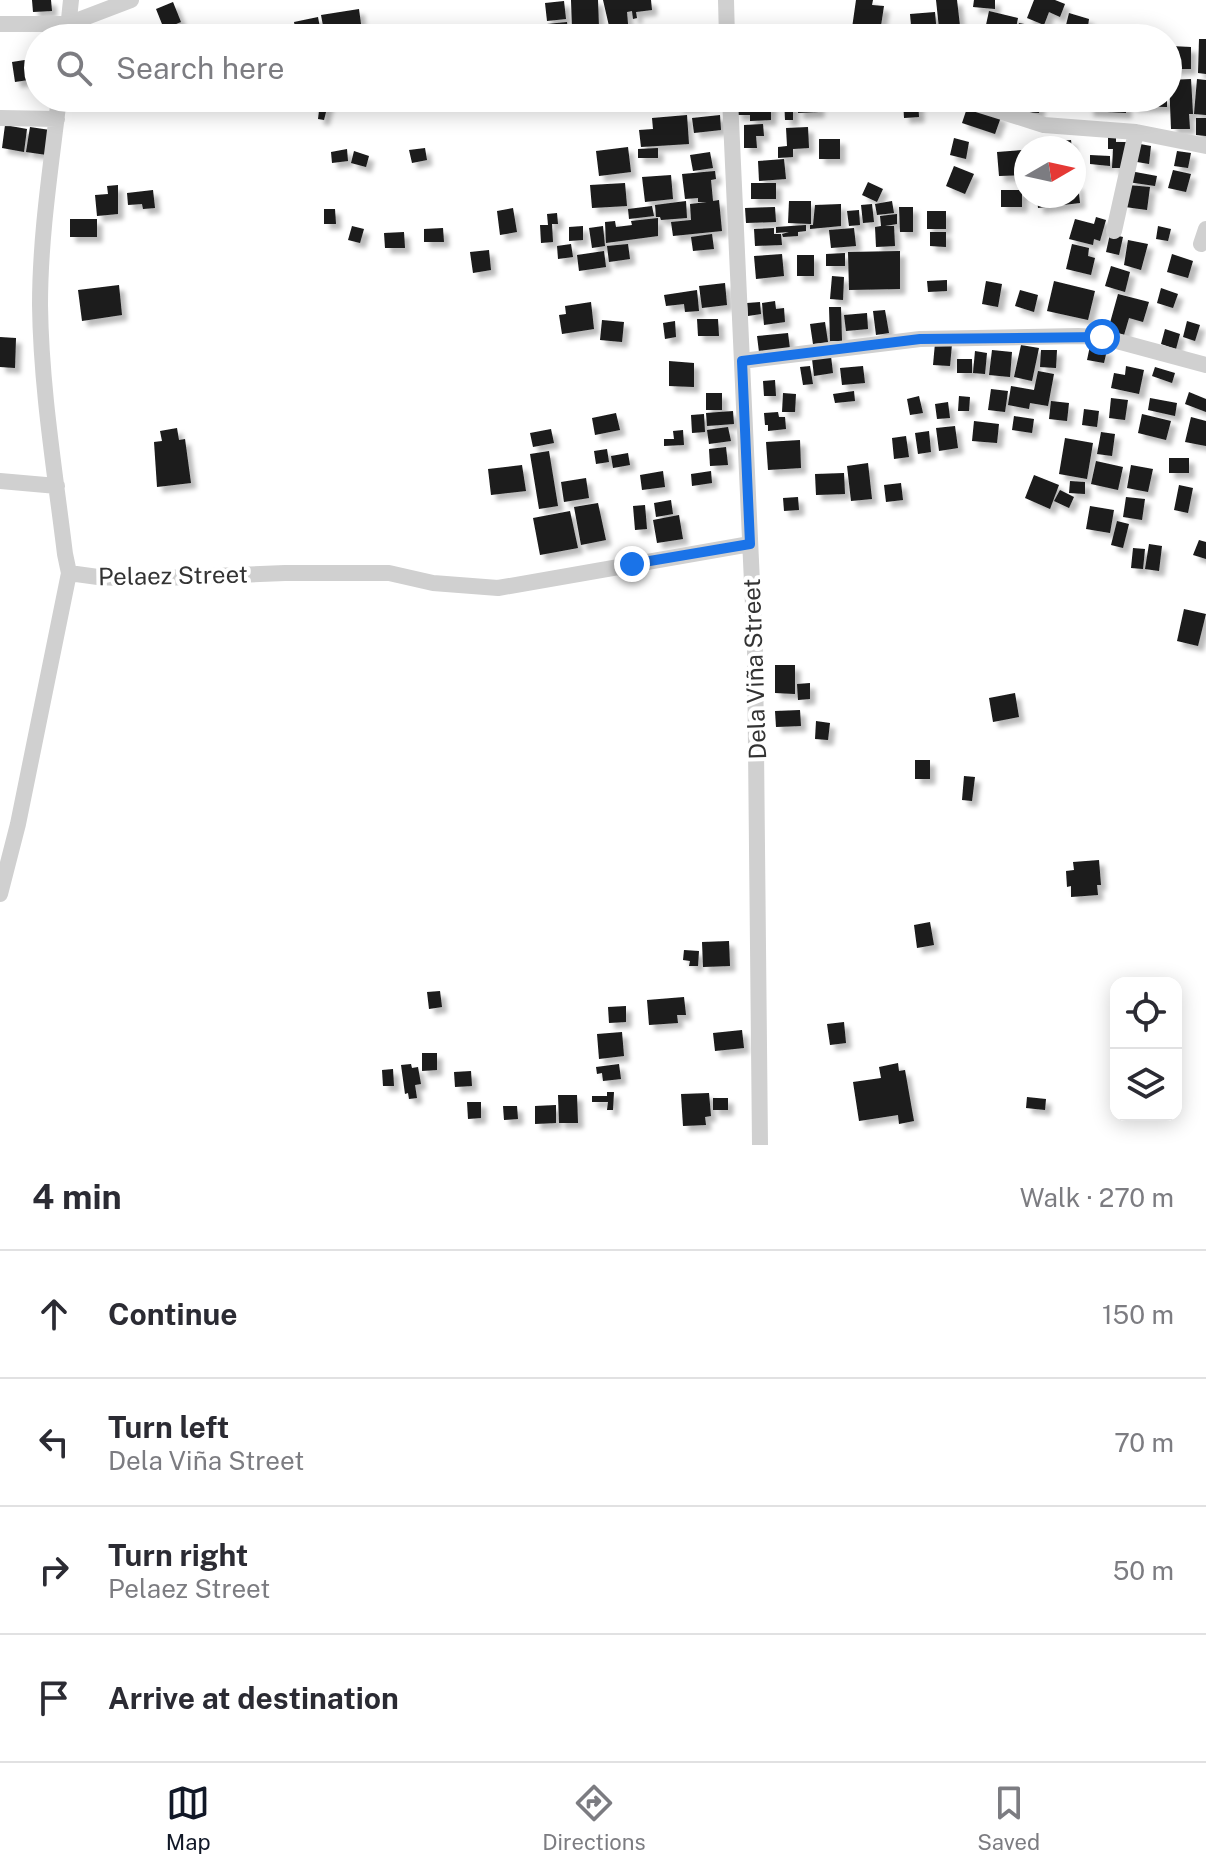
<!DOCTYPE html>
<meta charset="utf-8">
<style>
body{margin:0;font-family:"Public Sans",sans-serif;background:#f7f7f7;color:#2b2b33}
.controls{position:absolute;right:24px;bottom:24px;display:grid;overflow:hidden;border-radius:16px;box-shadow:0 4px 20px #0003}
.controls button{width:72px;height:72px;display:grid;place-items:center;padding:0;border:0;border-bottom:2px solid #e1e1e2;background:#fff;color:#2b2b33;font:40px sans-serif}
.compass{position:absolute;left:1014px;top:136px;width:72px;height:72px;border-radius:50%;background:#fff;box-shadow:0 4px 20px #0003;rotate:81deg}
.stop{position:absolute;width:24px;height:24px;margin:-18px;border:6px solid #1a73e8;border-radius:50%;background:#fff}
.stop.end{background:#1a73e8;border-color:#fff;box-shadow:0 2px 8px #0008}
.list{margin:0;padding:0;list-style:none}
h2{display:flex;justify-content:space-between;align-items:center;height:104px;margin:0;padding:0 32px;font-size:34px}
h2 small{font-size:26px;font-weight:400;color:#7c7c81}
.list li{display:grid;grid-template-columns:52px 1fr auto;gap:24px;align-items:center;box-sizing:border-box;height:128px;padding:0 32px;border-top:2px solid #e1e1e2}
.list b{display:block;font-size:30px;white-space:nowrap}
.list p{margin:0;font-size:26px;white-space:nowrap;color:#7c7c81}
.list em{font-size:26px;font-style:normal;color:#7c7c81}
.icon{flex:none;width:44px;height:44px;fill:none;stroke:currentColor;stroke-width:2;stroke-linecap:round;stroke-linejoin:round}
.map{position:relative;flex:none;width:1206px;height:1145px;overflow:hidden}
.search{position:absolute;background:#fff;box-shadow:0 4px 20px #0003;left:24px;right:24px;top:24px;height:88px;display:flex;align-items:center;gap:20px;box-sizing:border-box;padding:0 28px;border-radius:44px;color:#7c7c81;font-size:30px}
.sheet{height:616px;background:#fff}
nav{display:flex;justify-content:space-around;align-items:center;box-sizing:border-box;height:112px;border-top:2px solid #e1e1e2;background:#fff;font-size:22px;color:#7c7c81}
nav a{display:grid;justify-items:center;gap:4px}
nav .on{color:#111827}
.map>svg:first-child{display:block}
.building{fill:#1a1a1a;filter:url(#shadow)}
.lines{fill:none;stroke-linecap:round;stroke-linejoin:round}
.minor{stroke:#d0d0d0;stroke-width:16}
.route{stroke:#1a73e8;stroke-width:10}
.labels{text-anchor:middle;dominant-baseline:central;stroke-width:8;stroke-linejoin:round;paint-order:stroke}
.street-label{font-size:24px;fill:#333;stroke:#fff}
</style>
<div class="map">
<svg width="1206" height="1145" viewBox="0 0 1206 1145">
<defs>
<filter id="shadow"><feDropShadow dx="5.5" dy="5.5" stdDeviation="2" flood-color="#0004"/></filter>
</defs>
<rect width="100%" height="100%" fill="#fff"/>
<path class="building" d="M 32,0 L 51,0 L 52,11 L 33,12 Z
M 571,0 L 598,0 L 599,28 L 572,29 Z
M 603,0 L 651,0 L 652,10 L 636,12 L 637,18 L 633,19 L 632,11 L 627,12 L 628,24 L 609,26 Z
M 856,0 L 873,0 L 872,5 L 884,6 L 880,32 L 852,28 Z
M 936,0 L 957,0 L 960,26 L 939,28 Z
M 974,0 L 995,0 L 995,9 L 973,7 Z
M 1034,0 L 1055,0 L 1065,4 L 1060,17 L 1049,12 L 1044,25 L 1027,18 Z
M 564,1 L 566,19 L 547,21 L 545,3 Z
M 173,2 L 181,22 L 164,29 L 156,9 Z
M 359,9 L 361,24 L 324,31 L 321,15 Z
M 989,11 L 1018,18 L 1014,38 L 984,34 Z
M 935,12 L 937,35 L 912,37 L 910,14 Z
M 1069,13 L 1089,19 L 1088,26 L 1099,29 L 1096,38 L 1080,38 L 1064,33 Z
M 318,17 L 321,33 L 334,31 L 335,38 L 322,38 L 322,36 L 297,38 L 294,22 Z
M 567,22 L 568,31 L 548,32 L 547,24 Z
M 1019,23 L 1040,27 L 1037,38 L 1016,38 Z
M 741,25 L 765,26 L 764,38 L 741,38 Z
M 354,28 L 355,38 L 337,38 L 336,30 Z
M 1199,39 L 1206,39 L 1206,74 L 1198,73 Z
M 1171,46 L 1191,47 L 1191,69 L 1171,69 Z
M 31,59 L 35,79 L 15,82 L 12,62 Z
M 1191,79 L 1193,114 L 1189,114 L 1190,129 L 1171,129 L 1169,80 Z
M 1197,79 L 1206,80 L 1206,115 L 1194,114 Z
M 316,98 L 329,100 L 324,120 L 318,119 L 319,111 L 314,110 Z
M 678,98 L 703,98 L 703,106 L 678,107 Z
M 784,98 L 793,98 L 793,120 L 785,120 Z
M 798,98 L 818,98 L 819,112 L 798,113 Z
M 1003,98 L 1040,99 L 1039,113 L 1003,111 Z
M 1088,98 L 1126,98 L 1126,113 L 1088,111 Z
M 1131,98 L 1167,98 L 1167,107 L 1131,106 Z
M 918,100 L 919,117 L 904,118 L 903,101 Z
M 771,101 L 771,120 L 750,121 L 750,115 L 737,115 L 736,106 L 749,106 L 749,102 Z
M 968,105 L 1001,117 L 995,134 L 962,123 Z
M 687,115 L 689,144 L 641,147 L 639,130 L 653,129 L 652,118 Z
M 720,115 L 721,130 L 694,133 L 692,118 Z
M 1196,118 L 1206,118 L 1206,136 L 1196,135 Z
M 763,124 L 764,136 L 756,136 L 757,148 L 744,148 L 744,125 Z
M 5,125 L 27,129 L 24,152 L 2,148 Z
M 30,127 L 50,130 L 47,155 L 26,152 Z
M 808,127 L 809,148 L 793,149 L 793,157 L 778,158 L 778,147 L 787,146 L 786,128 Z
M 1108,137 L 1116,137 L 1116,142 L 1126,142 L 1125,168 L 1112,168 L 1113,149 L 1108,149 Z
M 954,138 L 969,142 L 966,159 L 950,155 Z
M 819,139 L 840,139 L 840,159 L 819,159 Z
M 1071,140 L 1072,148 L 1049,148 L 1048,142 Z
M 1140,144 L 1151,146 L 1149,164 L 1137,162 Z
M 628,147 L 631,172 L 599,176 L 596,151 Z
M 425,148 L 427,160 L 412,163 L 409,150 Z
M 658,148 L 658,158 L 638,158 L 638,149 Z
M 347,149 L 348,161 L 332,163 L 331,152 Z
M 1022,150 L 1024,175 L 999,176 L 997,152 Z
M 354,151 L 369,156 L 366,167 L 351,163 Z
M 1177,151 L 1191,153 L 1188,168 L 1174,166 Z
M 710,152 L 713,168 L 693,171 L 690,155 Z
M 1090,155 L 1110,156 L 1110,166 L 1090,164 Z
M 784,159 L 786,179 L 759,181 L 758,161 Z
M 954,166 L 974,174 L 965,194 L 946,186 Z
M 1173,170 L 1191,174 L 1186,192 L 1168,188 Z
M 715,171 L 716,179 L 711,180 L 713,201 L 719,200 L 722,231 L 673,236 L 671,222 L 691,220 L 690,204 L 707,202 L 698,202 L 698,198 L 685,199 L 682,174 Z
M 1130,171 L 1157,176 L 1155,186 L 1128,182 Z
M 671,175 L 673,199 L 645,202 L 642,177 Z
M 868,182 L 883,189 L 877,202 L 862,195 Z
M 625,183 L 627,206 L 592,208 L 590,185 Z
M 751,183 L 776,183 L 776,199 L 751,199 Z
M 1078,184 L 1080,203 L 1038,208 L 1037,196 L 1074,196 L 1074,185 Z
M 118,185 L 118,214 L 97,216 L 95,195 L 108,194 L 107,186 Z
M 1128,185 L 1150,187 L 1147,210 L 1125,207 Z
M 153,190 L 155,208 L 143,209 L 142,204 L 128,205 L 127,193 Z
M 1001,190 L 1022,190 L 1022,207 L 1001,207 Z
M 686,201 L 687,218 L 661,220 L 660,217 L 656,217 L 655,205 Z
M 789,201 L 811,201 L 811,224 L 788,223 Z
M 892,201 L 894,213 L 877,215 L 875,204 Z
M 841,204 L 841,226 L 810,229 L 810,225 L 813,225 L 815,205 Z
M 872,204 L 874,222 L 863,223 L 861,205 Z
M 652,206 L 654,216 L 629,219 L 628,209 Z
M 775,207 L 776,222 L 746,223 L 745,208 Z
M 899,207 L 913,207 L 913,232 L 900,232 Z
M 513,208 L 517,232 L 500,235 L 497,211 Z
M 324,209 L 335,209 L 336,224 L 324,224 Z
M 859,210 L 860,225 L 849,226 L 847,211 Z
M 927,211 L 946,211 L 946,229 L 927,229 Z
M 557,213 L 558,224 L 552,224 L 553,242 L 541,243 L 540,225 L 548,225 L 547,214 Z
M 897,214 L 897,224 L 885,226 L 894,226 L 895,246 L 876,247 L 875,227 L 881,226 L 880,216 Z
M 1096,217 L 1106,220 L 1100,241 L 1094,239 L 1093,245 L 1069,239 L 1075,219 L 1094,224 Z
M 658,218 L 658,236 L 606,243 L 605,222 L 615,221 L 616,227 L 632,225 L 631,221 Z
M 70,219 L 97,219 L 97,237 L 70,237 Z
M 806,225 L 806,231 L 798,232 L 798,236 L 783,237 L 782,234 L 789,232 L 776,233 L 776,227 Z
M 352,226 L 364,229 L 360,243 L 348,240 Z
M 583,226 L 583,240 L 569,241 L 569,227 Z
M 603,226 L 605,246 L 592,248 L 589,228 Z
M 1158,226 L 1171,229 L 1168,241 L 1156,239 Z
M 443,228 L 444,242 L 424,242 L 424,229 Z
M 774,228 L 774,234 L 781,234 L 782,245 L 755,246 L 754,229 Z
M 854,228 L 856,246 L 831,248 L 829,230 Z
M 404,232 L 405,248 L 385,248 L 384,233 Z
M 930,232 L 946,232 L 946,247 L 930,246 Z
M 712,234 L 714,249 L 693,251 L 691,237 Z
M 1110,234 L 1123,237 L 1119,255 L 1106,252 Z
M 1128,240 L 1148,244 L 1141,270 L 1124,265 Z
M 571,244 L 573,257 L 558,259 L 557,246 Z
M 628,244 L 630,259 L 609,262 L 607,246 Z
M 1072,244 L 1089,248 L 1088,256 L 1095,258 L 1091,275 L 1066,269 Z
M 489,250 L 491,270 L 473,273 L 470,252 Z
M 604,251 L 606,267 L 579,271 L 577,255 Z
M 900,251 L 900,289 L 849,290 L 848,252 Z
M 845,253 L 845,266 L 826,266 L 826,254 Z
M 782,254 L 784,276 L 756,279 L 754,256 Z
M 1172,254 L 1193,261 L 1188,278 L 1167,272 Z
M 797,255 L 814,255 L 814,276 L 797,276 Z
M 1111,266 L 1130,272 L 1125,292 L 1105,286 Z
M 832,276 L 844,277 L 843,300 L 830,299 Z
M 947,280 L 947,291 L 928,292 L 927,281 Z
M 986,281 L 1002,284 L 998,307 L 982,304 Z
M 1054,281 L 1095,291 L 1088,320 L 1047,311 Z
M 725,283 L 727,305 L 702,308 L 699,286 Z
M 119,285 L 122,315 L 82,321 L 78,290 Z
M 1161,288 L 1178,294 L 1173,308 L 1157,303 Z
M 697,290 L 699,311 L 685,312 L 684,304 L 666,306 L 664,295 Z
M 1020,290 L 1038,295 L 1034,312 L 1015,306 Z
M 1118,294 L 1149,302 L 1143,322 L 1129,318 L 1124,335 L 1108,330 Z
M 775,301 L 776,309 L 784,308 L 785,322 L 764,325 L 762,303 Z
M 591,302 L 594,329 L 562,334 L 559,315 L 566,314 L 565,306 Z
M 760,302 L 761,314 L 748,316 L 747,303 Z
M 829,307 L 841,307 L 842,341 L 830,341 Z
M 885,310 L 889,333 L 876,335 L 873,311 Z
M 867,313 L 868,329 L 846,331 L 844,315 Z
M 697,319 L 718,319 L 719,336 L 698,336 Z
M 602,320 L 624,322 L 622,342 L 600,340 Z
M 675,321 L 676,337 L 665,339 L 663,323 Z
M 1187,321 L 1200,325 L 1195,341 L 1183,337 Z
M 825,322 L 828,342 L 813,344 L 810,324 Z
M 1165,329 L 1180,334 L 1176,349 L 1161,344 Z
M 788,333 L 790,349 L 759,352 L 757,336 Z
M 0,337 L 16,338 L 15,368 L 0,367 Z
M 935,343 L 952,344 L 950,366 L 933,365 Z
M 1021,345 L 1039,348 L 1032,381 L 1014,377 Z
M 1090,346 L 1107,350 L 1104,363 L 1087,360 Z
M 992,350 L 1012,352 L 1010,377 L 989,375 Z
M 1041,350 L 1057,350 L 1056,368 L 1040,367 Z
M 975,351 L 987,353 L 985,374 L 973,373 Z
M 831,356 L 833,373 L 814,376 L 812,359 Z
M 957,359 L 972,359 L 972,373 L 957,373 Z
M 669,361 L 694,363 L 694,387 L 669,386 Z
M 810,366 L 813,384 L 803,385 L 800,367 Z
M 863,366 L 865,383 L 842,385 L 840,368 Z
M 1126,366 L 1144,370 L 1139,394 L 1111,388 L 1114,373 L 1125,375 Z
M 1155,367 L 1175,373 L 1172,383 L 1152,376 Z
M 1038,371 L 1054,374 L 1048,406 L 1030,403 L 1029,409 L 1008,405 L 1011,386 L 1034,390 Z
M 775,380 L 776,396 L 764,396 L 763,381 Z
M 991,389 L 1008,391 L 1005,412 L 988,410 Z
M 854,391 L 855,401 L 835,403 L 833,394 Z
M 1189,392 L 1206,399 L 1206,412 L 1185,404 Z
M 706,393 L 722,393 L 722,410 L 706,410 Z
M 783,393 L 796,394 L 795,412 L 782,412 Z
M 919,396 L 923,413 L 910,415 L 907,399 Z
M 959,396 L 970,397 L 969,411 L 958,411 Z
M 1111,398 L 1128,400 L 1125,420 L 1109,418 Z
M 1150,398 L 1177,403 L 1175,416 L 1148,410 Z
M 1051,401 L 1069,403 L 1067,421 L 1049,419 Z
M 948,402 L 950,418 L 937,419 L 935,404 Z
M 1084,409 L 1099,411 L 1097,427 L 1082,425 Z
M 733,411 L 734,424 L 707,426 L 706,413 Z
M 778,412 L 779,417 L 785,417 L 786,429 L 768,431 L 768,425 L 765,425 L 764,413 Z
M 616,413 L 620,430 L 595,435 L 592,418 Z
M 704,414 L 705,432 L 692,433 L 691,415 Z
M 1142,414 L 1171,421 L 1166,440 L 1138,433 Z
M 1014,416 L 1034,419 L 1032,433 L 1012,430 Z
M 1191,417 L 1206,421 L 1206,446 L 1185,442 Z
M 974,421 L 999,424 L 997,443 L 972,441 Z
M 955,426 L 958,448 L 939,451 L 936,428 Z
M 728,427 L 731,441 L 709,444 L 707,430 Z
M 177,428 L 179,440 L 185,439 L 191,483 L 157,487 L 154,442 L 162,441 L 160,431 Z
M 551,429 L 554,443 L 533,447 L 530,433 Z
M 683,430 L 684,445 L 664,446 L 664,439 L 674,439 L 673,431 Z
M 929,431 L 931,452 L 918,454 L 915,433 Z
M 1101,432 L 1115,434 L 1112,456 L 1097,454 Z
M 906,436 L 909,457 L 894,459 L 892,438 Z
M 1065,438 L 1093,443 L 1087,479 L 1059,474 Z
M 800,440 L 801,468 L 768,470 L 766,442 Z
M 726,447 L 728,465 L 710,466 L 709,449 Z
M 607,449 L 609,462 L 596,464 L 594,451 Z
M 549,451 L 558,506 L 539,509 L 530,454 Z
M 628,453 L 630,465 L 613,468 L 611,456 Z
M 1169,458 L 1189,458 L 1189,473 L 1169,473 Z
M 1096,461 L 1123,467 L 1118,490 L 1091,484 Z
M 868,463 L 872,499 L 851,501 L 847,466 Z
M 522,465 L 526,491 L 491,495 L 488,469 Z
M 1131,465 L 1153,469 L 1148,492 L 1127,488 Z
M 663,471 L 665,487 L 642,490 L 640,475 Z
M 711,471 L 712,483 L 692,486 L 691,474 Z
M 844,473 L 845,494 L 816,495 L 815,474 Z
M 1034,475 L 1059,485 L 1050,509 L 1025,498 Z
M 586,478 L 589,498 L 564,502 L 561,482 Z
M 1070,481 L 1085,482 L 1085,494 L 1069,493 Z
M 901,483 L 903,500 L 886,502 L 884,485 Z
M 1179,485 L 1193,488 L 1188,513 L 1174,510 Z
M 1060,490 L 1074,497 L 1069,508 L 1054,501 Z
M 798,497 L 799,510 L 784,511 L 783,498 Z
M 1126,497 L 1145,499 L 1142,520 L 1123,517 Z
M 671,500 L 673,514 L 656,517 L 654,503 Z
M 598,503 L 606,540 L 581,545 L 574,507 Z
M 645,505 L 647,529 L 635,530 L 633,506 Z
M 1090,506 L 1114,510 L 1110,533 L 1086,529 Z
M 570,511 L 578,548 L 540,555 L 533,518 Z
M 679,515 L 683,539 L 657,543 L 653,520 Z
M 1117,521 L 1129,524 L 1123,548 L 1111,545 Z
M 1199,540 L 1206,542 L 1206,559 L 1193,555 Z
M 1149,544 L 1162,546 L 1159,571 L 1145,569 Z
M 1133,548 L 1145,549 L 1143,569 L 1131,568 Z
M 1184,609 L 1206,614 L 1198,646 L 1177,641 Z
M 775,665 L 795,665 L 795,694 L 775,693 Z
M 810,683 L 810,699 L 798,700 L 797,684 Z
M 1015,693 L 1019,717 L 993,722 L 989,698 Z
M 800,710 L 801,726 L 776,727 L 775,711 Z
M 816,721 L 830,723 L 828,740 L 815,739 Z
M 915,760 L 930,760 L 930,779 L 915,779 Z
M 964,776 L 975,777 L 972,801 L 962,800 Z
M 1099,860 L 1101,885 L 1097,885 L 1098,895 L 1071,897 L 1071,886 L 1067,887 L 1066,871 L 1074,870 L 1073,862 Z
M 930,922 L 934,945 L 917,948 L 914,925 Z
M 729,941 L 730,966 L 703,967 L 702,942 Z
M 684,950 L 699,951 L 698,966 L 689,966 L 690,961 L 683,960 Z
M 440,991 L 442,1007 L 429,1009 L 427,992 Z
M 684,997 L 686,1015 L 677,1015 L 678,1023 L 649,1025 L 647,1000 Z
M 626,1006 L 626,1022 L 609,1023 L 608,1007 Z
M 844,1022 L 846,1043 L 830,1045 L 827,1024 Z
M 742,1030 L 744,1048 L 715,1051 L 713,1033 Z
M 622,1032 L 624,1056 L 599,1059 L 597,1034 Z
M 422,1053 L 437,1053 L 437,1070 L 422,1071 Z
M 898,1063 L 899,1071 L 905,1070 L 914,1121 L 899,1124 L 898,1115 L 859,1121 L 853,1082 L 881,1078 L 879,1067 Z
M 411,1064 L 412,1068 L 418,1067 L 421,1084 L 415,1085 L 417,1098 L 409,1099 L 408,1093 L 405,1094 L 401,1065 Z
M 619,1064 L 621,1079 L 603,1081 L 602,1073 L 597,1074 L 596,1067 Z
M 393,1069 L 394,1086 L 383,1086 L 382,1070 Z
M 471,1071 L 472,1086 L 455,1087 L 454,1072 Z
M 607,1092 L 614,1092 L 613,1110 L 607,1110 L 608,1102 L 592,1102 L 592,1096 L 607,1096 Z
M 709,1093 L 711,1116 L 705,1117 L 706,1125 L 683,1126 L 681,1094 Z
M 558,1095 L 577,1095 L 578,1123 L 559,1123 Z
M 1027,1097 L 1046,1099 L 1045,1110 L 1026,1108 Z
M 713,1098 L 728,1098 L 728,1110 L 713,1110 Z
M 467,1102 L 481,1102 L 481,1118 L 468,1119 Z
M 556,1105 L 556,1123 L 535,1124 L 535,1106 Z
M 503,1106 L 517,1106 L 518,1119 L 504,1120 Z"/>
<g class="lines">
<path class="minor" d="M 726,0 L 727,38
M 0,24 L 68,24 L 131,0
M 67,38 L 71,0
M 59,98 C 51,166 40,236 40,305 C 41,388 55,472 65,554 L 69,573 L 98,577 L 139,579 L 285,573 L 389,573 L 433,583 L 498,588 L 750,544
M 730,98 L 755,649 L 760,1145
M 958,98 L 1044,125 L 1136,132 L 1206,146
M 0,118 L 57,119
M 1114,231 L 1136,132
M 1201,244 L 1206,229
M 742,361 L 920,339 L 1078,336 L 1102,337 L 1206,365
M 0,481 L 57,486
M 0,894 L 18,824 L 69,573"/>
</g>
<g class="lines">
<path class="route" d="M 632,564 L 750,544 L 742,361 L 920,339 L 1102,337"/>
</g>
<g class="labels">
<g class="street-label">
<text transform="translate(173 575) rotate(-1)">Pelaez Street</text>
<text transform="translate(754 669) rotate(-92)">Dela Viña Street</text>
</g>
</g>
</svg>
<div class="controls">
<button><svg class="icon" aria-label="locate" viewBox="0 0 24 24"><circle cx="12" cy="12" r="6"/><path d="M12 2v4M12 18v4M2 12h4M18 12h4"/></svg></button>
<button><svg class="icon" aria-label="layers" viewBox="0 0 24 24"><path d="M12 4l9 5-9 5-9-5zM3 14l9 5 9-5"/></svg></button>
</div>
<svg class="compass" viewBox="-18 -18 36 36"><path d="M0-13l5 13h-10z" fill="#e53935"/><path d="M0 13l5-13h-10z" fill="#7c7c81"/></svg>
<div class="stop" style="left:1102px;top:337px"></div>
<div class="stop end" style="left:632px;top:564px"></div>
<div class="search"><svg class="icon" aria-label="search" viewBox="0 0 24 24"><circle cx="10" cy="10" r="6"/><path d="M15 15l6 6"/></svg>Search here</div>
</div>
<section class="sheet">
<h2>4 min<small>Walk · 270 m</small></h2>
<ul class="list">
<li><svg class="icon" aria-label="ahead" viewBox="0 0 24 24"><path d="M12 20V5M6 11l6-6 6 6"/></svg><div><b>Continue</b></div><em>150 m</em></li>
<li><svg class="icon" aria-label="left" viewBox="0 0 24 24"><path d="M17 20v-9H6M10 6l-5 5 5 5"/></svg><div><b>Turn left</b><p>Dela Viña Street</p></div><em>70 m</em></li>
<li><svg class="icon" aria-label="right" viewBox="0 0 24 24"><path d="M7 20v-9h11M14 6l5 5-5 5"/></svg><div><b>Turn right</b><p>Pelaez Street</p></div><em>50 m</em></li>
<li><svg class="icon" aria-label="arrive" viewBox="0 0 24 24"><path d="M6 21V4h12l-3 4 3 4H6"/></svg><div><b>Arrive at destination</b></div></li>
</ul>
</section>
<nav>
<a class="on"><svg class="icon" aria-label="map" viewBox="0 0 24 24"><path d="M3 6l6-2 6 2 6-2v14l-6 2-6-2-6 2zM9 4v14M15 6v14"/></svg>Map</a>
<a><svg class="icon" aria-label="directions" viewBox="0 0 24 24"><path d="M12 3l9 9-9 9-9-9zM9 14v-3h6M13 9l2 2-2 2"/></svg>Directions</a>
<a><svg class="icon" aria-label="saved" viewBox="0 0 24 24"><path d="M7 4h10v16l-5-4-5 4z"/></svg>Saved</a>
</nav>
